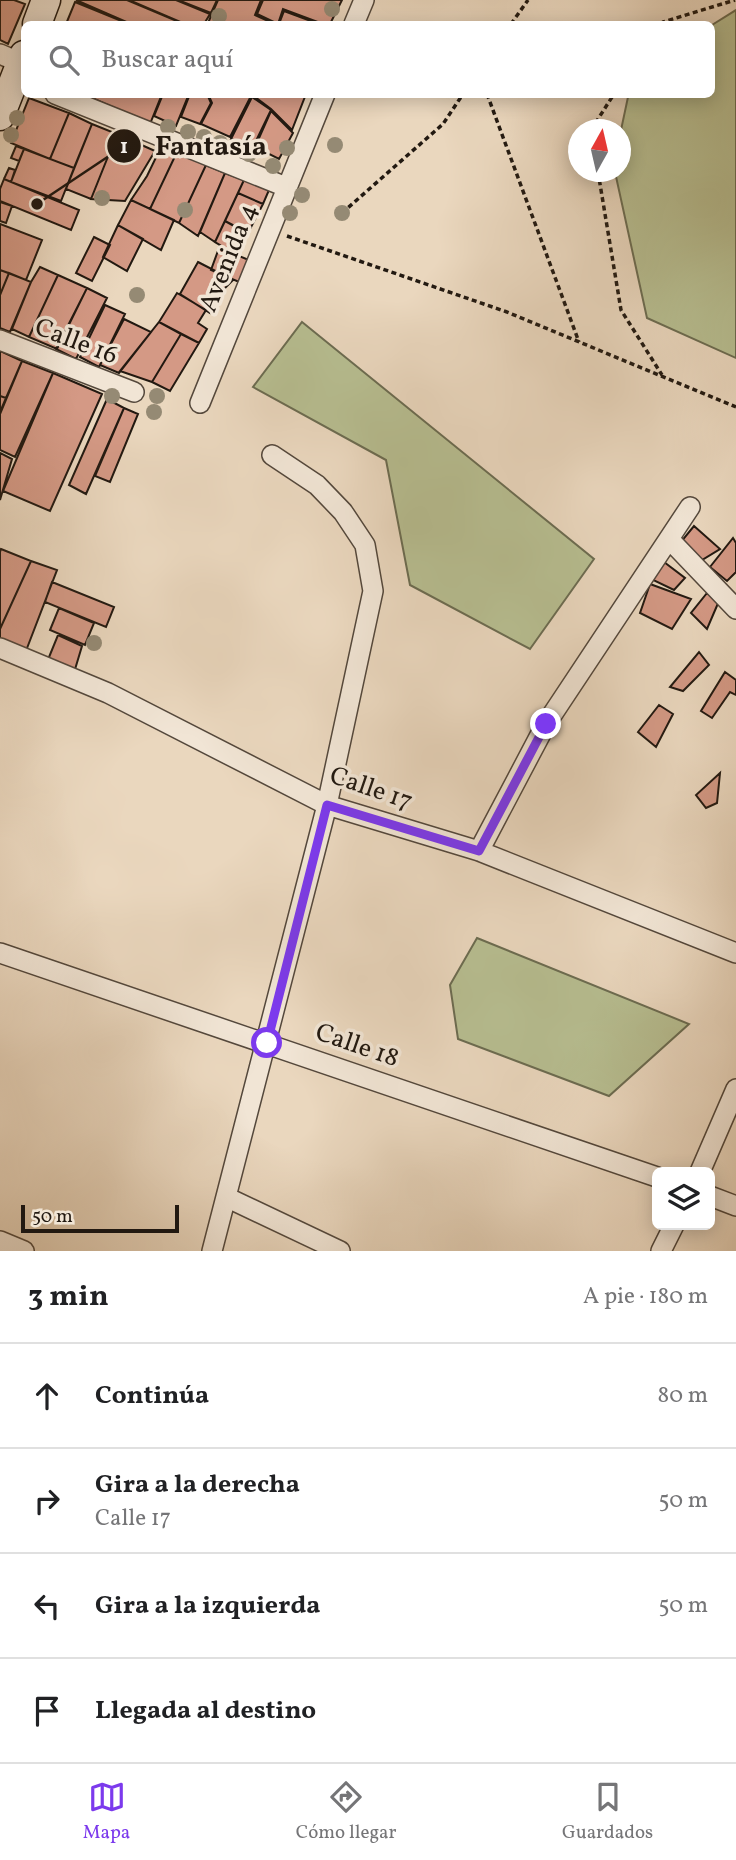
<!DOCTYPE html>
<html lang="es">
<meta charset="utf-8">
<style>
body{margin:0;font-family:Vollkorn,serif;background:#f2f2f2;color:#202124}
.controls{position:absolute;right:21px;bottom:21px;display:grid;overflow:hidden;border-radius:10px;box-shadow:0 4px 18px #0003}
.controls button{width:63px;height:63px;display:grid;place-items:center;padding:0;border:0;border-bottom:2px solid #e0e0e0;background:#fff;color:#202124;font:35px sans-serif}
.compass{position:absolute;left:568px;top:119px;width:63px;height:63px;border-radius:50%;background:#fff;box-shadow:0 4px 18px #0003;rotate:8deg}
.scale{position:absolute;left:21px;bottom:18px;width:158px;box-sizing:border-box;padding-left:7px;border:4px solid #221911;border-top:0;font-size:19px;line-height:24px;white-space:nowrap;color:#221911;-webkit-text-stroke:5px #f1e5d5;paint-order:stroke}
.stop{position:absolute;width:21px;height:21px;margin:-16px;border:5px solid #7c3aed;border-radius:50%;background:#fff}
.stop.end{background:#7c3aed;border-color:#fff;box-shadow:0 2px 7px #0008}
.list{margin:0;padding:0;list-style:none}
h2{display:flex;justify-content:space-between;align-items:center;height:91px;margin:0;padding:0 28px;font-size:30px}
h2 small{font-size:23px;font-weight:400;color:#757577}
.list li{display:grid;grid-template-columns:46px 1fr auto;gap:21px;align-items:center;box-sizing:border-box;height:105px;padding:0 28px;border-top:2px solid #e0e0e0}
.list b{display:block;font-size:26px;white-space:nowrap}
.list p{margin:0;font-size:23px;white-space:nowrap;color:#757577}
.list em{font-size:23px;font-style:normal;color:#757577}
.icon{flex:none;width:38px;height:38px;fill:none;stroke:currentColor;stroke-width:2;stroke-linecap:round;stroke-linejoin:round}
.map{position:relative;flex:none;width:736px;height:1251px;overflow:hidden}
.search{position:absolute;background:#fff;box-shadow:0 4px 18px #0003;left:21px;right:21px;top:21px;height:77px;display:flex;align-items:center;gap:18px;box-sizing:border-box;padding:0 24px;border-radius:10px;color:#757577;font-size:26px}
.sheet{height:511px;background:#fff}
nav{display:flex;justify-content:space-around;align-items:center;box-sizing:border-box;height:98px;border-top:2px solid #e0e0e0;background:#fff;font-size:19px;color:#757577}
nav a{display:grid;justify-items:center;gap:4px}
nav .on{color:#7c3aed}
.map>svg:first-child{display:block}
.green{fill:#b7be91;stroke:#6c6c51;stroke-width:2}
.building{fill:#d49985;stroke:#221911;stroke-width:2}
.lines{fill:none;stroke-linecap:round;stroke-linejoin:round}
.minor-casing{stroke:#54483c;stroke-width:22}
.secondary-casing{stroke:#221911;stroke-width:31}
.path{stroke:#221911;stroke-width:3.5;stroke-dasharray:5 3.5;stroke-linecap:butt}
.minor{stroke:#f1e5d5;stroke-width:19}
.secondary{stroke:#f1e5d5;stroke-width:28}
.tree{fill:#958a74}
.route{stroke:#7c3aed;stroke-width:9}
.labels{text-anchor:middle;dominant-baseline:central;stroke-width:7;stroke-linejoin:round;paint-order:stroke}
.street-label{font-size:26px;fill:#221911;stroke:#f1e5d5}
.leader{fill:none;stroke:#221911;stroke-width:2.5}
.callout-dot{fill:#221911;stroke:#f1e5d5;stroke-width:2.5}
.mark-label{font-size:21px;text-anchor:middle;font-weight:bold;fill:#fff}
.callout-label{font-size:28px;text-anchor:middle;font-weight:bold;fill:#221911;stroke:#f1e5d5;stroke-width:7;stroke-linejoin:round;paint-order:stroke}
</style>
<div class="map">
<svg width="736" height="1251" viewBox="0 0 736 1251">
<rect width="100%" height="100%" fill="#ead7be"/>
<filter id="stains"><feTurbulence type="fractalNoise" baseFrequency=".00286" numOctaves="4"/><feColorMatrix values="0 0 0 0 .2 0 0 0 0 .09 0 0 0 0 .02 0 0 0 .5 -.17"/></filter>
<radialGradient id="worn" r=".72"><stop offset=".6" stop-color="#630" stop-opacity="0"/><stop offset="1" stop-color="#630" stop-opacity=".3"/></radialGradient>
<path class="green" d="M 736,10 L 736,358 L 647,318 L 615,172 L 620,172 L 621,130 L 628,97 L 631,94 L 712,94 L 712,25 Z
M 302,322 L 594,559 L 530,649 L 410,585 L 386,460 L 253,387 Z
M 477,938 L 689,1024 L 609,1096 L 458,1039 L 450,985 Z"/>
<path class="building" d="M 0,0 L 14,0 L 25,4 L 8,44 L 0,40 Z
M 76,0 L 127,0 L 184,24 L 131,24 Z
M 129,0 L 176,0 L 210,14 L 204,24 L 185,24 Z
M 178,0 L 217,0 L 211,13 Z
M 218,0 L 261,0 L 255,15 L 275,24 L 208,23 Z
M 263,0 L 342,0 L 330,24 L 323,24 L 283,9 L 278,24 L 257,14 Z
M 75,2 L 129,24 L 66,24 Z
M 284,11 L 319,24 L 279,24 Z
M 83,94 L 162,94 L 150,124 Z
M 163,94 L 189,94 L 176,126 L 154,116 Z
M 190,94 L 207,94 L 211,103 L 200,124 L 181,117 Z
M 208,94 L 251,96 L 230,137 L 201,124 L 212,103 Z
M 251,94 L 306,94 L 292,130 L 271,109 Z
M 252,97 L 271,110 L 253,147 L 231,139 Z
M 29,98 L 69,113 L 50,159 L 11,143 Z
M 271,111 L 293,133 L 279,159 L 255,147 Z
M 69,113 L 92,124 L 74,168 L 50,159 Z
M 92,124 L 117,134 L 91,199 L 66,189 Z
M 117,134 L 155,151 L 125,201 L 91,199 Z
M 162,145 L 177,152 L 150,209 L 131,200 L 147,176 Z
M 16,146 L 24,149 L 19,161 L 11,158 Z
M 24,149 L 74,168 L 61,201 L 11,182 Z
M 177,152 L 206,165 L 179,223 L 150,209 Z
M 206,165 L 225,173 L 198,236 L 179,223 Z
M 9,168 L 15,170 L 11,182 L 4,179 Z
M 225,173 L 244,180 L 215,242 L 200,232 Z
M 4,179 L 79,210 L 71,230 L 0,201 L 0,189 Z
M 244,180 L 269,190 L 263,204 L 238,193 Z
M 238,193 L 263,204 L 248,233 L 225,221 Z
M 131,200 L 174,220 L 161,250 L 118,225 Z
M 0,202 L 12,206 L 6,223 L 0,221 Z
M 225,221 L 245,232 L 235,254 L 215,242 Z
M 0,224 L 42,240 L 26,280 L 0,270 Z
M 118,225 L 143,239 L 127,271 L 103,257 Z
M 94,237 L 110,245 L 92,281 L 76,273 Z
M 219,248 L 249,260 L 239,282 L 211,270 Z
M 198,262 L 233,280 L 219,294 L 210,313 L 180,294 Z
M 40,267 L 58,275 L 29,337 L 12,329 L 31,282 Z
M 0,270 L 9,273 L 0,295 Z
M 9,273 L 31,282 L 10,332 L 0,328 L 0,295 Z
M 58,275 L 87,288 L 57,349 L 29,337 Z
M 87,288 L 107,298 L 76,359 L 56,349 Z
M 177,293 L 206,310 L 198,323 L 207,329 L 199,343 L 159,322 Z
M 105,305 L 125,314 L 99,367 L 80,357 Z
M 124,319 L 151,332 L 119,373 L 100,365 Z
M 159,322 L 181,334 L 152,382 L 120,371 Z
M 181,334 L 199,343 L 170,391 L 152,382 Z
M 0,351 L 22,361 L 6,398 L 0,396 Z
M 22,361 L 53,373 L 15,457 L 0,450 L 0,414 Z
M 53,373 L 102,394 L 50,511 L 3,491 Z
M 0,396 L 6,398 L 0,412 Z
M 107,399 L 124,408 L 86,494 L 69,485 Z
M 124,408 L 138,414 L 110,482 L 95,476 Z
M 0,453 L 12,459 L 0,500 Z
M 694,526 L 720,549 L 702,560 L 680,543 Z
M 733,538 L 736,543 L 736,572 L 727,581 L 710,567 Z
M 1,549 L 31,561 L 0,629 L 0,552 Z
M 31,561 L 57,570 L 24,656 L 0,646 L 0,629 Z
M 664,562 L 685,578 L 674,590 L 651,579 Z
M 52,582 L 114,607 L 106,627 L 45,602 Z
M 650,584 L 691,599 L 672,629 L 640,613 Z
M 707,593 L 719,601 L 707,629 L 691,613 Z
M 59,608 L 94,623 L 85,645 L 50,630 Z
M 58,635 L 82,646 L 73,676 L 45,667 Z
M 699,652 L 709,665 L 683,691 L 670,687 Z
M 725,672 L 736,680 L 736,695 L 730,692 L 712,718 L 701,711 Z
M 659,705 L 673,714 L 656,747 L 638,732 Z
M 720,773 L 717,803 L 706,808 L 696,795 Z"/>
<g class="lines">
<defs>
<path id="minor" d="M 354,24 L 364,0
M 0,54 L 21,63 L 24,70
M 55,94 L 286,187
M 0,340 L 134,392
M 200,403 L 325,94
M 669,539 L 736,609
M 0,648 L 108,693 L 327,805 L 479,851 L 736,953
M 479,851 L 546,724 L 690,507
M 0,953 L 657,1177
M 700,1172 L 736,1089
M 710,1196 L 736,1206
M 226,1197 L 340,1251
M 0,1241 L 24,1251
M 212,1251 L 327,805 L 373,591 L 365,545 L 343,512 L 317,485 L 272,455
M 661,1251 L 674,1225"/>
<path id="secondary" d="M 37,24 L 46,0
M 0,116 L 24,55"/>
</defs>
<use href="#minor" class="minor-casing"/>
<use href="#secondary" class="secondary-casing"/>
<path class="path" d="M 511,24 L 528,0
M 661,24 L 663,22 L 735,0
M 487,94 L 579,342
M 591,130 L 614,94
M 598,172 L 621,310 L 662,375
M 342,213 L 443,124 L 463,94
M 287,236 L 507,312 L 736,407"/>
<use href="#minor" class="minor"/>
<use href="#secondary" class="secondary"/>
</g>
<g class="tree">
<circle cx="332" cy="9" r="8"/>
<circle cx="219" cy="16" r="8"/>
<circle cx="17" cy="118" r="8"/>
<circle cx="168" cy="127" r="8"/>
<circle cx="188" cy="132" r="8"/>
<circle cx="11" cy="135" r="8"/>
<circle cx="204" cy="137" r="8"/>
<circle cx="220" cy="143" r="8"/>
<circle cx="335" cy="145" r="8"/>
<circle cx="287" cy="148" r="8"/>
<circle cx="249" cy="154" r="8"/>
<circle cx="273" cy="166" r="8"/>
<circle cx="302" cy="195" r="8"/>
<circle cx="102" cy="198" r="8"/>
<circle cx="185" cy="210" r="8"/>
<circle cx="290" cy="213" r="8"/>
<circle cx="342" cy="213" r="8"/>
<circle cx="137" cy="295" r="8"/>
<circle cx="112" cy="396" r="8"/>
<circle cx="157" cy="396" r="8"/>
<circle cx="154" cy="412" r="8"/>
<circle cx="94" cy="643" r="8"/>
</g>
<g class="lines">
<path class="route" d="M 267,1043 L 327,805 L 479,851 L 546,724"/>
</g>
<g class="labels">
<g class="street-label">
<text transform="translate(229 258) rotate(-68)">Avenida 4</text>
<text transform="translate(76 342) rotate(21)">Calle 16</text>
<text transform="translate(371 789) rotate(19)">Calle 17</text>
<text transform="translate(357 1046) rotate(19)">Calle 18</text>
</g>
</g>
<path class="leader" d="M37 204L124 146"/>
<g class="callout-dot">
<circle cx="37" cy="204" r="7"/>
<circle cx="124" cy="146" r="18"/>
</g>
<g class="mark-label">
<text x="124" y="153">1</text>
</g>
<g class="callout-label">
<text x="211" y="155">Fantasía</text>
</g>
<rect width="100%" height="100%" filter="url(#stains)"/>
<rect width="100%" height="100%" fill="url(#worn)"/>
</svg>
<div class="controls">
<button><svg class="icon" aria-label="layers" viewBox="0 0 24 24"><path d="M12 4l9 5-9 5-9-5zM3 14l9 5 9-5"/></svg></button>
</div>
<svg class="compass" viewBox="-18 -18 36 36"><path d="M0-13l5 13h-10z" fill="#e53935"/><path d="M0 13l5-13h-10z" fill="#757577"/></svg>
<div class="scale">50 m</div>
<div class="stop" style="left:267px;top:1043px"></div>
<div class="stop end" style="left:546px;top:724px"></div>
<div class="search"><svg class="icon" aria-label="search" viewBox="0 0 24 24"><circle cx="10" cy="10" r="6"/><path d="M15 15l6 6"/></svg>Buscar aquí</div>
</div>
<section class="sheet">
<h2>3 min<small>A pie · 180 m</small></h2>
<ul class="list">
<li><svg class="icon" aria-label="ahead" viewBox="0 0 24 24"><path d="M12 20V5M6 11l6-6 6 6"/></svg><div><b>Continúa</b></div><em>80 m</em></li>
<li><svg class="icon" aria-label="right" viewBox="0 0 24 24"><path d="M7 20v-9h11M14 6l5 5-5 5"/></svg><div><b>Gira a la derecha</b><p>Calle 17</p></div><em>50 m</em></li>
<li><svg class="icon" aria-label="left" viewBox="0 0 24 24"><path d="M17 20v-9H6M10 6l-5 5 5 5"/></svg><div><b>Gira a la izquierda</b></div><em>50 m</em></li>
<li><svg class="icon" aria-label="arrive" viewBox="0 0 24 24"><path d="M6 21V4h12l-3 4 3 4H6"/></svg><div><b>Llegada al destino</b></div></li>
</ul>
</section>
<nav>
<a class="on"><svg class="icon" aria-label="map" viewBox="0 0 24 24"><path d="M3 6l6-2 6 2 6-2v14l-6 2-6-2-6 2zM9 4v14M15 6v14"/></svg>Mapa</a>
<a><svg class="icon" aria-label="directions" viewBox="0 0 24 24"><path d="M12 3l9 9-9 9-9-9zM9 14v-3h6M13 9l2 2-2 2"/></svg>Cómo llegar</a>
<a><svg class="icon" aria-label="saved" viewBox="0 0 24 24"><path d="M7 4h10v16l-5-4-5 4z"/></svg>Guardados</a>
</nav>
